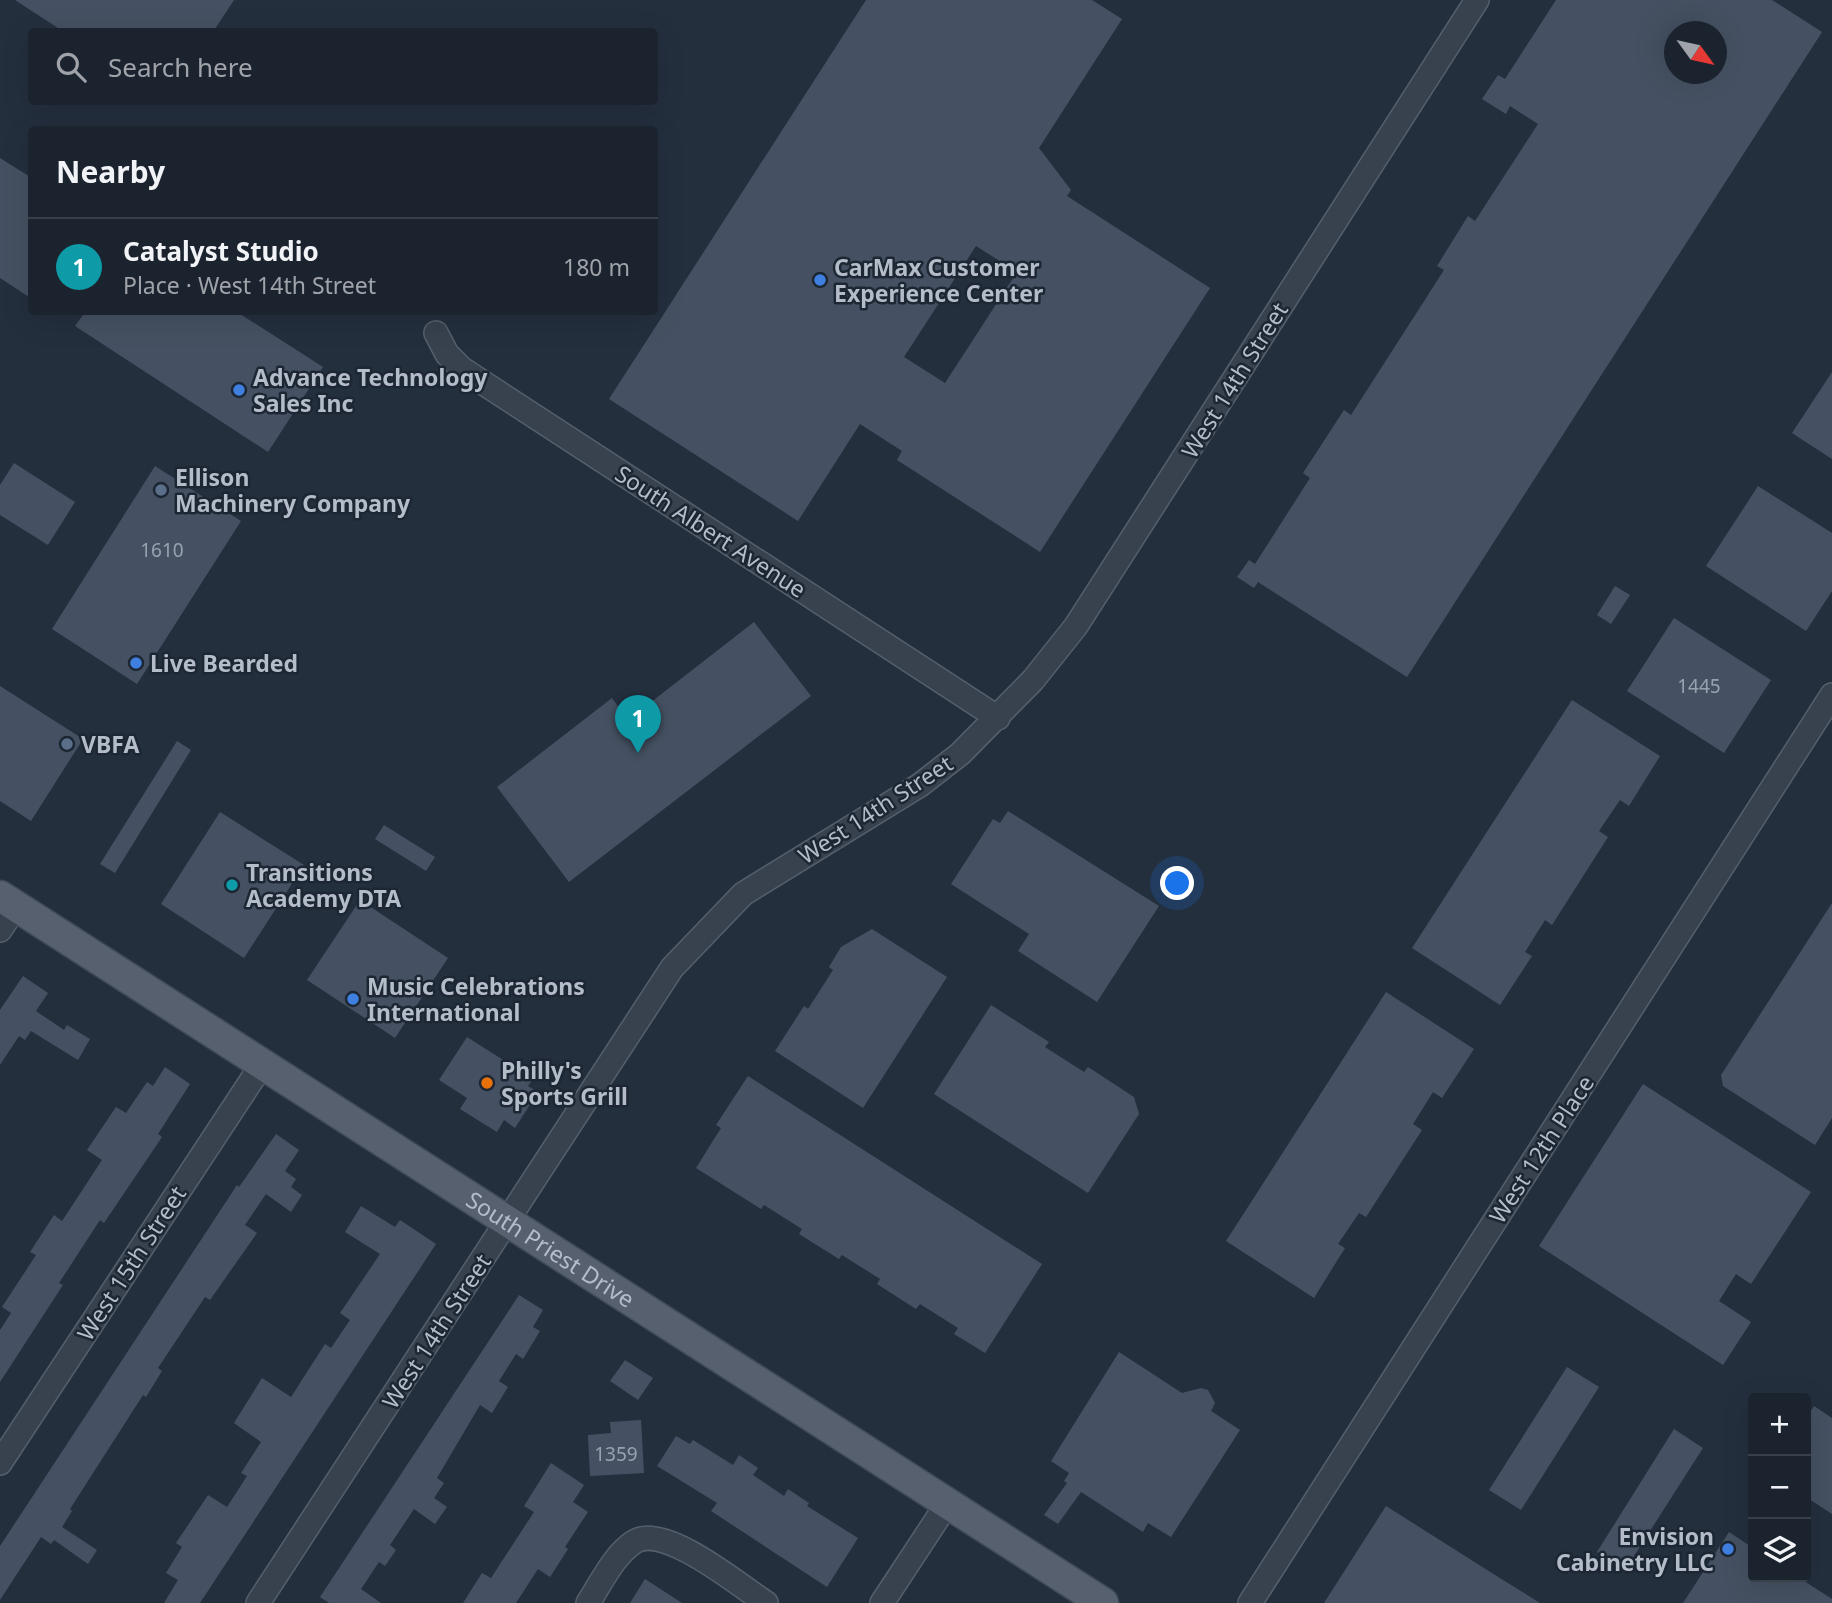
<!DOCTYPE html>
<meta charset="utf-8">
<style>
body{margin:0;font-family:"Noto Sans",sans-serif;background:#242b36;color:#f1f3f6}
.controls{position:absolute;right:21px;bottom:21px;display:grid;overflow:hidden;border-radius:7px;box-shadow:0 7px 28px #0002}
.controls button{width:63px;height:63px;display:grid;place-items:center;padding:0;border:0;border-bottom:2px solid #39404a;background:#1b232e;color:#f1f3f6;font:35px sans-serif}
.compass{position:absolute;left:1664px;top:21px;width:63px;height:63px;border-radius:50%;background:#1b232e;box-shadow:0 7px 28px #0002;rotate:123deg}
.you{position:absolute;left:1178px;top:884px;width:24px;height:24px;margin:-18px;border:5px solid #fff;border-radius:50%;background:#1a73e8;box-shadow:0 0 0 10px #1a73e833}
.badge{display:grid;place-items:center;width:46px;height:46px;border-radius:50%;background:#0b8043;color:#fff;font-size:23px;font-weight:700}
.pin{position:absolute;translate:-50% -58px;filter:drop-shadow(0 2px 4px #0008)}
.pin::after{content:'';position:absolute;top:37px;width:24px;height:21px;background:inherit;clip-path:polygon(0 0,100% 0,50% 100%)}
.list{margin:0;padding:0;list-style:none}
h2{display:flex;justify-content:space-between;align-items:center;height:91px;margin:0;padding:0 28px;font-size:30px}
h2 small{font-size:23px;font-weight:400;color:#a0a4aa}
.list li{display:grid;grid-template-columns:46px 1fr auto;gap:21px;align-items:center;box-sizing:border-box;height:98px;padding:0 28px;border-top:2px solid #39404a}
.list b{display:block;font-size:26px;white-space:nowrap}
.list p{margin:0;font-size:23px;white-space:nowrap;color:#a0a4aa}
.list em{font-size:23px;font-style:normal;color:#a0a4aa}
.icon{flex:none;width:38px;height:38px;fill:none;stroke:currentColor;stroke-width:2;stroke-linecap:round;stroke-linejoin:round}
.map{position:relative;flex:none;width:1832px;height:1603px;overflow:hidden}
.search{position:absolute;background:#1b232e;box-shadow:0 7px 28px #0002;left:28px;top:28px;width:630px;height:77px;display:flex;align-items:center;gap:18px;box-sizing:border-box;padding:0 24px;border-radius:7px;color:#a0a4aa;font-size:26px}
.panel{position:absolute;background:#1b232e;box-shadow:0 7px 28px #0002;left:28px;top:126px;width:630px;height:189px;border-radius:7px}
.map>svg:first-child{display:block}
.building{fill:#455162;fill-rule:evenodd}
.lines{fill:none;stroke-linecap:round;stroke-linejoin:round}
.minor-casing{stroke:#565f6c;stroke-width:26}
.major-casing{stroke:#414a57;stroke-width:33}
.minor{stroke:#38414e;stroke-width:23}
.major{stroke:#56606e;stroke-width:30}
.shop-dot{fill:#3f7fe0;stroke:#1d2633;stroke-width:2.5}
.service-dot{fill:#5c6f8a;stroke:#1d2633;stroke-width:2.5}
.culture-dot{fill:#0f9aa8;stroke:#1d2633;stroke-width:2.5}
.food-dot{fill:#e8710a;stroke:#1d2633;stroke-width:2.5}
.labels{text-anchor:middle;dominant-baseline:central;stroke-width:5;stroke-linejoin:round;paint-order:stroke}
.number-label{font-size:19px;fill:#98a1af}
.poi-label{font-size:23px;font-weight:bold;fill:#b4bcc9;stroke:#1d2633;text-anchor:start}
.street-label{font-size:23px;fill:#b4bcc9;stroke:#1d2633}
</style>
<div class="map">
<svg width="1832" height="1603" viewBox="0 0 1832 1603">
<rect width="100%" height="100%" fill="#242f3e"/>
<path class="building" d="M 15,0 L 234,0 L 213,32 L 64,32 Z
M 866,0 L 1092,0 L 1122,19 L 1039,148 L 1071,190 L 1067,196 L 1210,288 L 1040,552 L 897,460 L 902,451 L 860,424 L 798,521 L 609,399 ZM 976,246 L 1017,272 L 945,383 L 904,357 Z
M 1556,0 L 1772,0 L 1822,32 L 1407,677 L 1258,582 L 1254,588 L 1237,577 L 1249,560 L 1255,564 L 1310,478 L 1303,473 L 1344,410 L 1351,415 L 1444,270 L 1437,266 L 1468,216 L 1475,221 L 1538,124 L 1510,106 L 1506,114 L 1482,99 L 1498,75 L 1505,79 ZM 1675,32 L 1717,32 L 1717,74 L 1675,74 Z
M 0,158 L 32,178 L 32,299 L 0,278 Z
M 85,312 L 237,312 L 323,367 L 268,452 L 75,326 Z
M 1832,372 L 1832,459 L 1792,433 Z
M 14,463 L 75,502 L 48,545 L 0,515 L 0,485 Z
M 155,466 L 241,521 L 137,684 L 52,629 Z
M 1758,486 L 1832,533 L 1832,591 L 1806,631 L 1706,566 Z
M 1615,586 L 1630,595 L 1611,624 L 1597,615 Z
M 1674,618 L 1771,680 L 1724,753 L 1627,691 Z
M 754,622 L 811,696 L 569,882 L 497,787 L 612,698 L 628,720 Z
M 0,686 L 83,739 L 31,821 L 0,801 Z
M 1572,700 L 1660,756 L 1629,806 L 1620,800 L 1599,831 L 1608,837 L 1552,925 L 1545,920 L 1525,952 L 1532,956 L 1500,1005 L 1412,948 Z
M 177,741 L 191,750 L 115,873 L 100,864 Z
M 1008,811 L 1159,906 L 1097,1002 L 1018,951 L 1029,934 L 951,884 L 993,819 L 1000,823 Z
M 220,812 L 304,865 L 244,958 L 161,904 Z
M 384,825 L 435,857 L 426,871 L 375,839 Z
M 360,900 L 448,958 L 395,1038 L 307,980 Z
M 1832,903 L 1832,1118 L 1815,1145 L 1723,1086 L 1721,1075 Z
M 872,929 L 947,977 L 863,1108 L 775,1051 L 804,1006 L 808,1009 L 833,970 L 829,967 L 841,947 Z
M 23,976 L 48,993 L 36,1011 L 64,1030 L 67,1025 L 90,1039 L 78,1060 L 31,1031 L 25,1040 L 19,1036 L 0,1065 L 0,1010 Z
M 1386,992 L 1474,1049 L 1442,1098 L 1433,1092 L 1413,1124 L 1422,1130 L 1366,1217 L 1359,1213 L 1338,1244 L 1345,1248 L 1314,1298 L 1226,1241 Z
M 991,1005 L 1049,1042 L 1045,1047 L 1084,1072 L 1088,1067 L 1134,1097 L 1139,1114 L 1088,1193 L 934,1094 Z
M 467,1037 L 533,1079 L 528,1086 L 538,1092 L 515,1128 L 504,1120 L 497,1132 L 460,1109 L 467,1098 L 439,1080 Z
M 165,1067 L 190,1084 L 158,1134 L 162,1137 L 104,1223 L 100,1220 L 59,1283 L 63,1285 L 0,1382 L 0,1330 L 11,1313 L 2,1307 L 36,1255 L 30,1252 L 54,1215 L 62,1221 L 102,1160 L 87,1150 L 116,1107 L 126,1113 L 147,1082 L 153,1086 Z
M 748,1076 L 1042,1264 L 985,1353 L 954,1334 L 958,1328 L 920,1304 L 916,1309 L 877,1284 L 880,1279 L 842,1255 L 839,1259 L 799,1234 L 802,1229 L 764,1205 L 761,1209 L 696,1168 L 721,1128 L 716,1125 Z
M 1643,1084 L 1811,1192 L 1751,1284 L 1736,1274 L 1719,1301 L 1751,1322 L 1723,1365 L 1539,1246 Z
M 276,1134 L 299,1150 L 285,1171 L 296,1179 L 291,1187 L 302,1195 L 291,1212 L 266,1194 L 245,1225 L 257,1233 L 210,1300 L 205,1297 L 158,1368 L 162,1371 L 146,1397 L 143,1395 L 70,1509 L 72,1511 L 62,1527 L 97,1550 L 88,1564 L 54,1540 L 51,1544 L 41,1537 L 0,1600 L 0,1546 L 237,1185 L 239,1187 Z
M 361,1206 L 395,1227 L 400,1220 L 436,1244 L 200,1603 L 164,1603 L 178,1580 L 166,1573 L 182,1547 L 176,1543 L 208,1495 L 227,1507 L 247,1476 L 241,1473 L 261,1442 L 234,1423 L 262,1378 L 291,1397 L 325,1344 L 331,1348 L 350,1320 L 340,1313 L 380,1254 L 345,1232 Z
M 519,1295 L 543,1310 L 533,1327 L 540,1331 L 523,1359 L 516,1354 L 499,1381 L 508,1387 L 492,1413 L 480,1405 L 437,1478 L 444,1483 L 434,1498 L 447,1507 L 435,1524 L 414,1509 L 390,1545 L 396,1550 L 385,1566 L 379,1562 L 361,1589 L 381,1603 L 329,1603 L 320,1597 Z
M 1119,1352 L 1182,1393 L 1201,1388 L 1208,1390 L 1215,1403 L 1211,1411 L 1240,1430 L 1171,1537 L 1148,1523 L 1143,1532 L 1081,1492 L 1058,1524 L 1044,1515 L 1067,1483 L 1064,1481 L 1069,1473 L 1051,1461 Z
M 625,1360 L 653,1378 L 638,1400 L 610,1381 Z
M 1567,1367 L 1599,1387 L 1521,1510 L 1489,1490 Z
M 1814,1406 L 1832,1418 L 1832,1514 L 1806,1497 L 1806,1419 Z
M 641,1420 L 644,1473 L 590,1476 L 588,1435 L 611,1433 L 610,1422 Z
M 1674,1429 L 1703,1448 L 1625,1570 L 1597,1552 Z
M 676,1436 L 690,1444 L 693,1440 L 733,1465 L 739,1455 L 758,1468 L 753,1475 L 784,1496 L 788,1489 L 809,1503 L 807,1506 L 858,1538 L 827,1587 L 711,1511 L 717,1503 L 657,1466 Z
M 551,1463 L 584,1485 L 573,1502 L 588,1512 L 565,1547 L 568,1549 L 550,1577 L 538,1569 L 516,1603 L 463,1603 L 482,1573 L 491,1578 L 534,1512 L 524,1506 Z
M 1386,1506 L 1495,1575 L 1540,1603 L 1324,1603 Z
M 1729,1532 L 1753,1548 L 1753,1577 L 1798,1577 L 1832,1599 L 1832,1603 L 1683,1603 Z
M 645,1579 L 682,1603 L 630,1603 Z"/>
<g class="lines">
<defs>
<path id="minor" d="M 436,333 L 447,354 L 462,369 L 998,718
M 0,930 L 16,906
M 0,1463 L 263,1063
M 258,1603 L 672,968 L 743,894 L 920,785 L 960,754 L 1033,680 L 1076,626 L 1477,0
M 588,1603 C 601,1583 614,1555 634,1542 C 663,1522 740,1586 766,1603
M 882,1603 L 947,1504
M 1250,1603 L 1832,695"/>
<g id="major">
<path id="s1" d="M 0,896 L 1103,1603"/>
</g>
</defs>
<use href="#minor" class="minor-casing"/>
<use href="#major" class="major-casing"/>
<use href="#minor" class="minor"/>
<use href="#major" class="major"/>
</g>
<g class="shop-dot">
<circle cx="820" cy="280" r="7"/>
<circle cx="239" cy="390" r="7"/>
<circle cx="136" cy="663" r="7"/>
<circle cx="353" cy="999" r="7"/>
<circle cx="1728" cy="1549" r="7"/>
</g>
<g class="service-dot">
<circle cx="161" cy="490" r="7"/>
<circle cx="67" cy="744" r="7"/>
</g>
<circle class="culture-dot" cx="232" cy="885" r="7"/>
<circle class="food-dot" cx="487" cy="1083" r="7"/>
<g class="labels">
<g class="number-label">
<text x="162" y="550">1610</text>
<text x="1699" y="686">1445</text>
<text x="616" y="1454">1359</text>
</g>
<g class="poi-label">
<text x="834" y="267">CarMax Customer<tspan x="834" dy="26">Experience Center</tspan></text>
<text x="253" y="377">Advance Technology<tspan x="253" dy="26">Sales Inc</tspan></text>
<text x="175" y="477">Ellison<tspan x="175" dy="26">Machinery Company</tspan></text>
<text x="150" y="663">Live Bearded</text>
<text x="81" y="744">VBFA</text>
<text x="246" y="872">Transitions<tspan x="246" dy="26">Academy DTA</tspan></text>
<text x="367" y="986">Music Celebrations<tspan x="367" dy="26">International</tspan></text>
<text x="501" y="1070">Philly's<tspan x="501" dy="26">Sports Grill</tspan></text>
<text x="1714" y="1536" text-anchor="end">Envision<tspan x="1714" dy="26">Cabinetry LLC</tspan></text>
</g>
<g class="street-label">
<text transform="translate(1234 380) rotate(-58)">West 14th Street</text>
<text transform="translate(711 531) rotate(33)">South Albert Avenue</text>
<text transform="translate(875 809) rotate(-33)">West 14th Street</text>
<text transform="translate(1541 1149) rotate(-57)">West 12th Place</text>
<text stroke="none"><textPath href="#s1" startOffset="654">South Priest Drive</textPath></text>
<text transform="translate(131 1263) rotate(-57)">West 15th Street</text>
<text transform="translate(436 1331) rotate(-57)">West 14th Street</text>
</g>
</g>
</svg>
<div class="controls">
<button>+</button>
<button>−</button>
<button><svg class="icon" aria-label="layers" viewBox="0 0 24 24"><path d="M12 4l9 5-9 5-9-5zM3 14l9 5 9-5"/></svg></button>
</div>
<svg class="compass" viewBox="-18 -18 36 36"><path d="M0-13l5 13h-10z" fill="#e53935"/><path d="M0 13l5-13h-10z" fill="#a0a4aa"/></svg>
<div class="you"></div>
<div class="pin badge" style="left:638px;top:753px;background:#0f9aa8">1</div>
<div class="search"><svg class="icon" aria-label="search" viewBox="0 0 24 24"><circle cx="10" cy="10" r="6"/><path d="M15 15l6 6"/></svg>Search here</div>
<section class="panel">
<h2>Nearby<small></small></h2>
<ul class="list">
<li><span class="badge" style="background:#0f9aa8">1</span><div><b>Catalyst Studio</b><p>Place · West 14th Street</p></div><em>180 m</em></li>
</ul>
</section>
</div>
